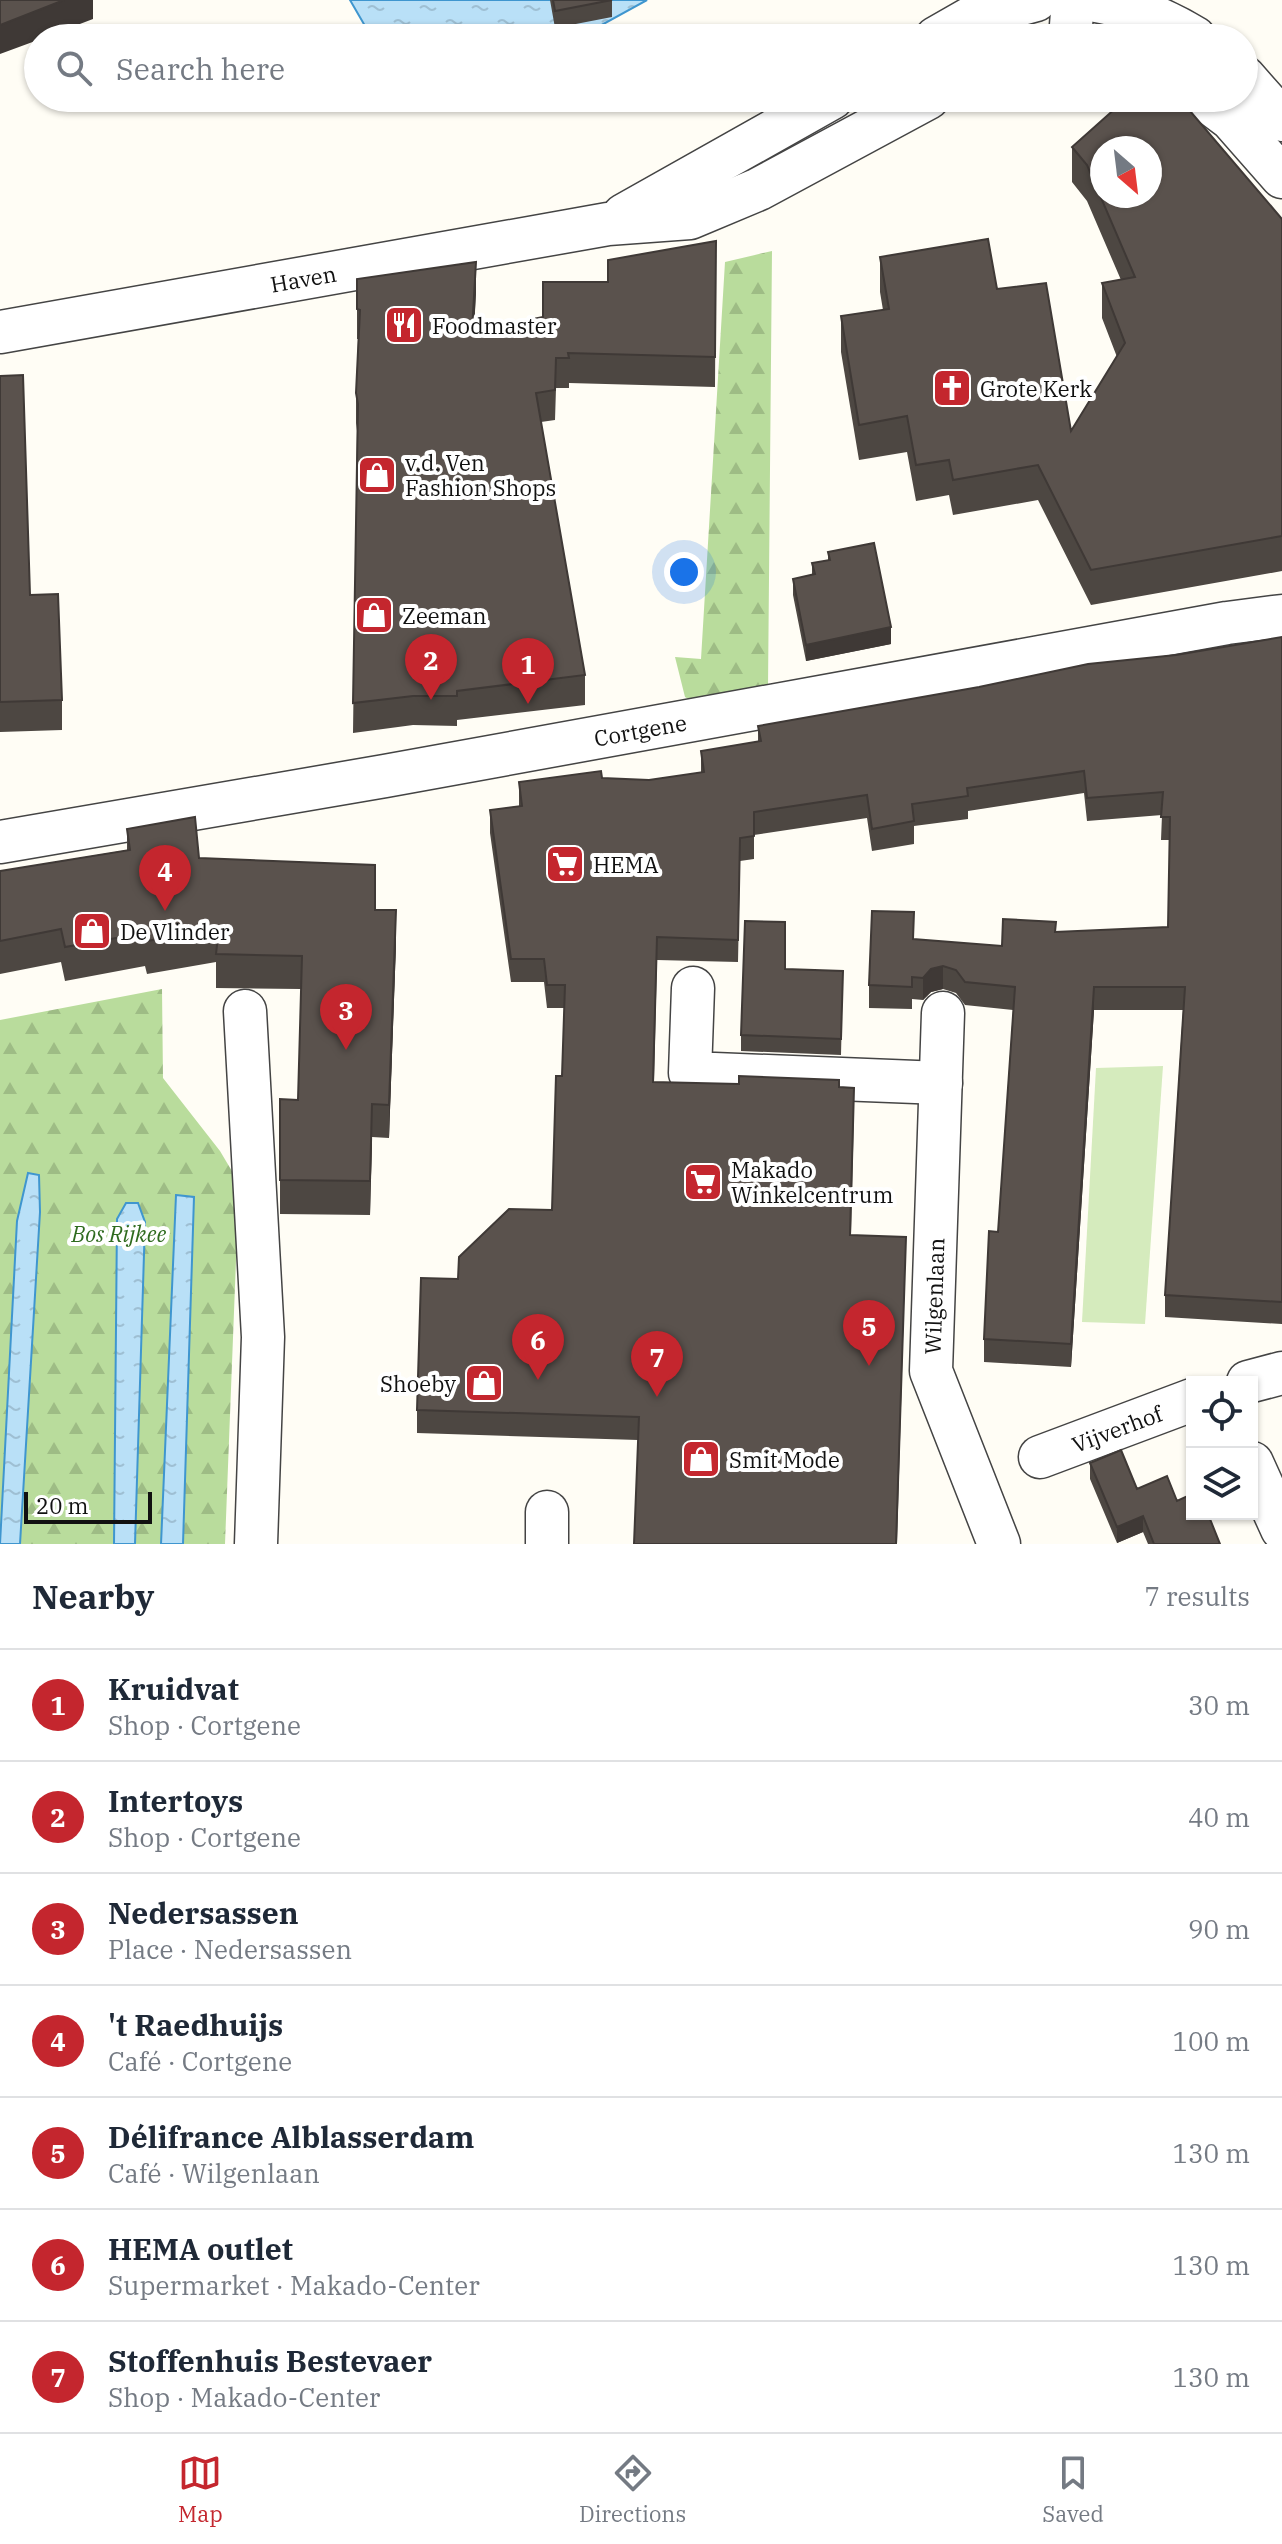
<!DOCTYPE html>
<meta charset="utf-8">
<style>
body{margin:0;font-family:"IBM Plex Serif",serif;background:#f2f2f3;color:#1f2937}
.controls{position:absolute;right:24px;bottom:24px;display:grid;overflow:hidden;border-radius:0px;box-shadow:0 2px 6px #0004}
.controls button{width:72px;height:72px;display:grid;place-items:center;padding:0;border:0;border-bottom:2px solid #e0e1e3;background:#fff;color:#1f2937;font:40px sans-serif}
.compass{position:absolute;left:1090px;top:136px;width:72px;height:72px;border-radius:50%;background:#fff;box-shadow:0 2px 6px #0004;rotate:152deg}
.scale{position:absolute;left:24px;bottom:20px;width:128px;box-sizing:border-box;padding-left:8px;border:4px solid #111;border-top:0;font-size:22px;line-height:28px;white-space:nowrap;color:#111;-webkit-text-stroke:6px #fff;paint-order:stroke}
.you{position:absolute;left:684px;top:572px;width:28px;height:28px;margin:-20px;border:6px solid #fff;border-radius:50%;background:#1a73e8;box-shadow:0 0 0 12px #1a73e833}
.badge{display:grid;place-items:center;width:52px;height:52px;border-radius:50%;background:#c4262e;color:#fff;font-size:26px;font-weight:700}
.pin{position:absolute;translate:-50% -66px;filter:drop-shadow(0 2px 4px #0008)}
.pin::after{content:'';position:absolute;top:42px;width:28px;height:24px;background:inherit;clip-path:polygon(0 0,100% 0,50% 100%)}
.list{margin:0;padding:0;list-style:none}
h2{display:flex;justify-content:space-between;align-items:center;height:104px;margin:0;padding:0 32px;font-size:34px}
h2 small{font-size:26px;font-weight:400;color:#747a83}
.list li{display:grid;grid-template-columns:52px 1fr auto;gap:24px;align-items:center;box-sizing:border-box;height:112px;padding:0 32px;border-top:2px solid #e0e1e3}
.list b{display:block;font-size:30px;white-space:nowrap}
.list p{margin:0;font-size:26px;white-space:nowrap;color:#747a83}
.list em{font-size:26px;font-style:normal;color:#747a83}
.icon{flex:none;width:44px;height:44px;fill:none;stroke:currentColor;stroke-width:2;stroke-linecap:round;stroke-linejoin:round}
.map{position:relative;flex:none;width:1282px;height:1544px;overflow:hidden}
.search{position:absolute;background:#fff;box-shadow:0 2px 6px #0004;left:24px;right:24px;top:24px;height:88px;display:flex;align-items:center;gap:20px;box-sizing:border-box;padding:0 28px;border-radius:44px;color:#747a83;font-size:30px}
.sheet{height:888px;background:#fff}
nav{display:flex;justify-content:space-around;align-items:center;box-sizing:border-box;height:112px;border-top:2px solid #e0e1e3;background:#fff;font-size:22px;color:#747a83}
nav a{display:grid;justify-items:center;gap:4px}
nav .on{color:#c4262e}
.map>svg:first-child{display:block}
.green{fill:#d5ebbd}
.forest{fill:url(#forest-firs)}
.water{fill:url(#water-ripples);stroke:#3f96cf;stroke-width:2}
.lines{fill:none;stroke-linecap:round;stroke-linejoin:round}
.minor-casing{stroke:#444;stroke-width:45}
.minor{stroke:#fff;stroke-width:42}
.wall{fill:#4d4742}
.shaded-wall{fill:#3f3936}
.building{fill:#5a524d;stroke:#3f3936;stroke-width:2;fill-rule:evenodd}
.labels{text-anchor:middle;dominant-baseline:central;stroke-width:8;stroke-linejoin:round;paint-order:stroke}
.street-label{font-size:22px;fill:#111;stroke:#fff}
.poi-label{font-size:22px;fill:#111;stroke:#fff;text-anchor:start}
.park-label{font-size:22px;font-style:italic;fill:#2f6b1f;stroke:#fff}
</style>
<div class="map">
<svg width="1282" height="1544" viewBox="0 0 1282 1544">
<defs>
<pattern id="forest-firs" width="22" height="20" patternUnits="userSpaceOnUse" patternTransform="scale(2)"><rect width="22" height="20" fill="#b9dc9c"/><path d="M5 1l3.5 6h-7zM16 11l3.5 6h-7z" fill="#9ebc85"/></pattern>
<pattern id="water-ripples" width="26" height="14" patternUnits="userSpaceOnUse" patternTransform="scale(2)"><rect width="26" height="14" fill="#b9e0f7"/><path d="M2 4q2-2 4 0t4 0M15 11q2-2 4 0t4 0" fill="none" stroke="#9ebfd3"/></pattern>
</defs>
<rect width="100%" height="100%" fill="#fffdf5"/>
<path class="green" d="M 1163,1066 L 1145,1324 L 1082,1322 L 1096,1068 Z"/>
<path class="forest" d="M 772,251 L 768,688 L 701,706 L 685,697 L 675,657 L 701,659 L 725,262 Z
M 162,989 L 163,1078 L 220,1151 L 239,1183 L 225,1544 L 0,1544 L 0,1020 Z"/>
<path class="water" d="M 350,0 L 647,0 L 578,38 L 372,38 Z
M 28,1173 L 39,1175 L 40,1212 L 20,1544 L 0,1544 L 17,1221 Z
M 176,1195 L 194,1197 L 183,1544 L 161,1544 Z
M 126,1203 L 138,1203 L 145,1222 L 135,1544 L 114,1544 L 117,1219 Z"/>
<g class="lines">
<defs>
<g id="minor">
<path d="M 1091,0 C 1132,7 1159,16 1195,38"/>
<path d="M 936,38 L 971,18 L 1036,0"/>
<path d="M 1070,38 L 1073,0"/>
<path d="M 1244,77 L 1282,120"/>
<path d="M 1203,98 L 1231,119 L 1282,177"/>
<path d="M 624,215 L 832,98"/>
<path id="s1" d="M 0,332 L 608,224 L 690,218 L 759,189 L 928,98"/>
<path id="s2" d="M 0,842 L 385,776 L 1227,623 L 1282,616"/>
<path d="M 693,988 L 690,1073 L 941,1083"/>
<path d="M 245,1011 L 263,1337 L 256,1544"/>
<path d="M 943,1013 L 931,1371 L 999,1544"/>
<path d="M 1248,1382 L 1282,1373"/>
<path id="s3" d="M 1040,1457 L 1192,1400"/>
<path d="M 1252,1463 L 1282,1529"/>
<path d="M 547,1512 L 547,1544"/>
</g>
</defs>
<use href="#minor" class="minor-casing"/>
<use href="#minor" class="minor"/>
</g>
<path class="wall" d="M 550,0 L 612,0 L 612,17 L 555,28 Z
M 1072,147 L 1282,219 L 1282,571 L 1091,605 L 1038,500 L 953,515 L 949,495 L 916,501 L 907,452 L 859,460 L 841,352 L 841,316 L 883,310 L 880,292 L 880,257 L 997,289 L 1071,431 L 1117,357 L 1102,318 L 1102,283 L 1121,280 L 1087,201 L 1072,182 Z
M 716,241 L 715,387 L 569,383 L 569,388 L 556,388 L 555,420 L 541,422 L 585,675 L 585,705 L 457,720 L 457,726 L 413,725 L 353,733 L 357,431 L 356,423 L 356,393 L 358,339 L 357,339 L 357,279 L 476,292 L 474,331 L 543,317 L 608,282 Z
M 0,376 L 30,595 L 62,700 L 62,730 L 0,732 Z
M 828,552 L 891,644 L 806,661 L 793,595 L 793,579 L 812,575 L 812,563 L 828,560 Z
M 1282,637 L 1282,1324 L 1165,1317 L 1165,1295 L 1183,1010 L 1094,1010 L 1071,1367 L 984,1362 L 984,1339 L 998,1232 L 1013,1010 L 965,1005 L 956,993 L 943,989 L 931,992 L 923,1000 L 912,999 L 912,1009 L 869,1008 L 869,985 L 914,939 L 1002,946 L 1056,932 L 1168,927 L 1170,840 L 1161,840 L 1162,815 L 1087,821 L 1084,793 L 968,811 L 968,819 L 914,826 L 914,844 L 872,851 L 867,818 L 754,835 L 754,859 L 740,861 L 738,962 L 657,960 L 654,1082 L 839,1087 L 854,1111 L 851,1235 L 906,1260 L 638,1440 L 417,1433 L 417,1410 L 458,1279 L 552,1210 L 562,1076 L 564,1008 L 547,1008 L 544,982 L 511,982 L 490,833 L 490,810 L 519,806 L 519,782 L 602,778 L 649,780 L 701,773 L 701,751 L 758,742 L 758,726 Z
M 127,829 L 199,858 L 375,910 L 396,944 L 389,1138 L 372,1137 L 370,1215 L 280,1214 L 280,1099 L 298,1100 L 301,989 L 216,988 L 216,962 L 147,974 L 145,966 L 65,981 L 61,962 L 0,974 L 0,871 L 127,850 Z
M 843,971 L 841,1055 L 741,1051 L 741,1035 Z
M 1090,1463 L 1137,1489 L 1177,1501 L 1220,1544 L 1148,1544 L 1143,1532 L 1117,1543 L 1090,1479 Z"/>
<path class="shaded-wall" d="M 64,0 L 93,0 L 93,19 L 43,38 L 38,38 L 38,40 L 0,54 L 0,25 Z
M 476,262 L 476,292 L 472,361 L 472,331 Z
M 891,627 L 891,644 L 806,661 L 806,645 Z
M 396,910 L 396,944 L 389,1138 L 389,1105 Z
M 943,966 L 943,989 L 931,992 L 923,1000 L 923,978 L 931,969 Z
M 1094,987 L 1094,1010 L 1071,1367 L 1071,1344 Z
M 372,1104 L 372,1137 L 370,1215 L 370,1181 Z
M 906,1237 L 897,1544 L 896,1544 Z
M 1143,1516 L 1143,1532 L 1117,1543 L 1117,1527 Z"/>
<path class="building" d="M 0,0 L 64,0 L 0,25 Z
M 553,0 L 612,0 L 555,11 Z
M 1127,98 L 1179,98 L 1282,219 L 1282,536 L 1091,570 L 1038,465 L 953,480 L 949,460 L 916,465 L 907,416 L 859,425 L 841,316 L 889,309 L 880,257 L 988,239 L 997,289 L 1046,283 L 1071,431 L 1125,343 L 1102,283 L 1135,277 L 1087,165 L 1072,147 ZM 1102,148 L 1150,148 L 1150,196 L 1102,196 Z
M 716,241 L 715,357 L 568,353 L 569,358 L 556,358 L 555,390 L 536,393 L 585,675 L 457,691 L 457,696 L 413,696 L 353,703 L 358,404 L 356,393 L 360,310 L 357,309 L 357,279 L 476,262 L 472,331 L 543,317 L 543,282 L 608,282 L 608,260 Z
M 23,375 L 30,595 L 58,594 L 62,700 L 0,702 L 0,376 Z
M 874,543 L 891,627 L 806,645 L 793,579 L 815,574 L 812,563 L 830,560 L 828,552 Z
M 1282,637 L 1282,1302 L 1165,1295 L 1185,987 L 1094,987 L 1071,1344 L 984,1339 L 989,1231 L 998,1232 L 1015,987 L 965,982 L 956,970 L 943,966 L 931,969 L 923,978 L 912,977 L 912,987 L 869,985 L 872,911 L 914,912 L 913,939 L 1002,946 L 1003,919 L 1056,922 L 1055,932 L 1168,927 L 1170,817 L 1161,817 L 1163,792 L 1087,798 L 1084,771 L 967,788 L 968,796 L 912,804 L 914,821 L 872,829 L 867,795 L 754,812 L 754,836 L 740,838 L 738,940 L 657,937 L 653,1082 L 739,1084 L 739,1076 L 839,1080 L 839,1087 L 854,1088 L 850,1235 L 906,1237 L 896,1544 L 634,1544 L 639,1417 L 417,1410 L 421,1278 L 458,1279 L 459,1257 L 509,1209 L 552,1210 L 556,1076 L 562,1076 L 565,985 L 547,985 L 544,959 L 511,959 L 490,810 L 522,806 L 519,782 L 601,771 L 602,778 L 649,780 L 704,772 L 701,751 L 761,741 L 758,726 L 979,687 L 1088,664 L 1176,655 Z
M 195,817 L 199,858 L 375,865 L 375,910 L 396,910 L 389,1105 L 372,1104 L 370,1181 L 280,1180 L 280,1099 L 298,1100 L 302,956 L 216,954 L 219,928 L 147,941 L 145,933 L 65,947 L 61,929 L 0,941 L 0,871 L 130,850 L 127,829 Z
M 745,921 L 785,922 L 785,969 L 843,971 L 841,1039 L 741,1035 Z
M 1121,1450 L 1137,1489 L 1167,1476 L 1177,1501 L 1192,1494 L 1192,1514 L 1208,1514 L 1220,1544 L 1154,1544 L 1143,1516 L 1117,1527 L 1090,1463 Z"/>
<defs>
<symbol id="restaurant-square" viewBox="-11 -11 22 22"><rect x="-9" y="-9" width="18" height="18" rx="4" fill="#c4262e" stroke="#fff"/><path d="M-5-6h1v4h1v-4h1v4h1v-4h1v5L-1.5 .5V6h-2V.5L-5-1ZM5-6V6H3V1.5H1.5Q1.5-4 5-6Z" fill="#fff"/></symbol>
<symbol id="church-square" viewBox="-11 -11 22 22"><rect x="-9" y="-9" width="18" height="18" rx="4" fill="#c4262e" stroke="#fff"/><path d="M-1.2-6h2.4v3.5h3.3v2.4h-3.3V6h-2.4V-.1h-3.3v-2.4h3.3Z" fill="#fff"/></symbol>
<symbol id="shop-square" viewBox="-11 -11 22 22"><rect x="-9" y="-9" width="18" height="18" rx="4" fill="#c4262e" stroke="#fff"/><path d="M-5-2.5h2.3a2.7 3.5 0 0 1 5.4 0H5L5.5 6h-11ZM-1.5-2.5h3a1.5 2.3 0 0 0-3 0Z" fill="#fff"/></symbol>
<symbol id="supermarket-square" viewBox="-11 -11 22 22"><rect x="-9" y="-9" width="18" height="18" rx="4" fill="#c4262e" stroke="#fff"/><path d="M-6-5.5h2.5l.6 2H6L4.5 2H-2.5L-4.4-4H-6ZM-1.5 3.2a1.3 1.3 0 1 0 .1 0ZM3 3.2a1.3 1.3 0 1 0 .1 0Z" fill="#fff"/></symbol>
</defs>
<g fill-rule="evenodd">
<use href="#restaurant-square" x="382" y="303" width="44" height="44"/>
<use href="#church-square" x="930" y="366" width="44" height="44"/>
<use href="#shop-square" x="355" y="453" width="44" height="44"/>
<use href="#shop-square" x="352" y="593" width="44" height="44"/>
<use href="#supermarket-square" x="543" y="842" width="44" height="44"/>
<use href="#shop-square" x="70" y="909" width="44" height="44"/>
<use href="#supermarket-square" x="681" y="1160" width="44" height="44"/>
<use href="#shop-square" x="462" y="1361" width="44" height="44"/>
<use href="#shop-square" x="679" y="1437" width="44" height="44"/>
</g>
<g class="labels">
<g class="street-label">
<text stroke="none"><textPath href="#s1" startOffset="308">Haven</textPath></text>
<text stroke="none"><textPath href="#s2" startOffset="650">Cortgene</textPath></text>
<text transform="translate(934 1296) rotate(-88)">Wilgenlaan</text>
<text stroke="none"><textPath href="#s3" startOffset="82">Vijverhof</textPath></text>
</g>
<g class="poi-label">
<text x="432" y="325">Foodmaster</text>
<text x="980" y="388">Grote Kerk</text>
<text x="405" y="462">v.d. Ven<tspan x="405" dy="25">Fashion Shops</tspan></text>
<text x="402" y="615">Zeeman</text>
<text x="593" y="864">HEMA</text>
<text x="120" y="931">De Vlinder</text>
<text x="731" y="1169">Makado<tspan x="731" dy="25">Winkelcentrum</tspan></text>
<text x="456" y="1383" text-anchor="end">Shoeby</text>
<text x="729" y="1459">Smit Mode</text>
</g>
<g class="park-label">
<text x="119" y="1233">Bos Rijkee</text>
</g>
</g>
</svg>
<div class="controls">
<button><svg class="icon" aria-label="locate" viewBox="0 0 24 24"><circle cx="12" cy="12" r="6"/><path d="M12 2v4M12 18v4M2 12h4M18 12h4"/></svg></button>
<button><svg class="icon" aria-label="layers" viewBox="0 0 24 24"><path d="M12 4l9 5-9 5-9-5zM3 14l9 5 9-5"/></svg></button>
</div>
<svg class="compass" viewBox="-18 -18 36 36"><path d="M0-13l5 13h-10z" fill="#e53935"/><path d="M0 13l5-13h-10z" fill="#747a83"/></svg>
<div class="scale">20 m</div>
<div class="you"></div>
<div class="pin badge" style="left:528px;top:704px">1</div>
<div class="pin badge" style="left:431px;top:700px">2</div>
<div class="pin badge" style="left:346px;top:1050px">3</div>
<div class="pin badge" style="left:165px;top:911px">4</div>
<div class="pin badge" style="left:869px;top:1366px">5</div>
<div class="pin badge" style="left:538px;top:1380px">6</div>
<div class="pin badge" style="left:657px;top:1397px">7</div>
<div class="search"><svg class="icon" aria-label="search" viewBox="0 0 24 24"><circle cx="10" cy="10" r="6"/><path d="M15 15l6 6"/></svg>Search here</div>
</div>
<section class="sheet">
<h2>Nearby<small>7 results</small></h2>
<ul class="list">
<li><span class="badge">1</span><div><b>Kruidvat</b><p>Shop · Cortgene</p></div><em>30 m</em></li>
<li><span class="badge">2</span><div><b>Intertoys</b><p>Shop · Cortgene</p></div><em>40 m</em></li>
<li><span class="badge">3</span><div><b>Nedersassen</b><p>Place · Nedersassen</p></div><em>90 m</em></li>
<li><span class="badge">4</span><div><b>'t Raedhuijs</b><p>Café · Cortgene</p></div><em>100 m</em></li>
<li><span class="badge">5</span><div><b>Délifrance Alblasserdam</b><p>Café · Wilgenlaan</p></div><em>130 m</em></li>
<li><span class="badge">6</span><div><b>HEMA outlet</b><p>Supermarket · Makado-Center</p></div><em>130 m</em></li>
<li><span class="badge">7</span><div><b>Stoffenhuis Bestevaer</b><p>Shop · Makado-Center</p></div><em>130 m</em></li>
</ul>
</section>
<nav>
<a class="on"><svg class="icon" aria-label="map" viewBox="0 0 24 24"><path d="M3 6l6-2 6 2 6-2v14l-6 2-6-2-6 2zM9 4v14M15 6v14"/></svg>Map</a>
<a><svg class="icon" aria-label="directions" viewBox="0 0 24 24"><path d="M12 3l9 9-9 9-9-9zM9 14v-3h6M13 9l2 2-2 2"/></svg>Directions</a>
<a><svg class="icon" aria-label="saved" viewBox="0 0 24 24"><path d="M7 4h10v16l-5-4-5 4z"/></svg>Saved</a>
</nav>
